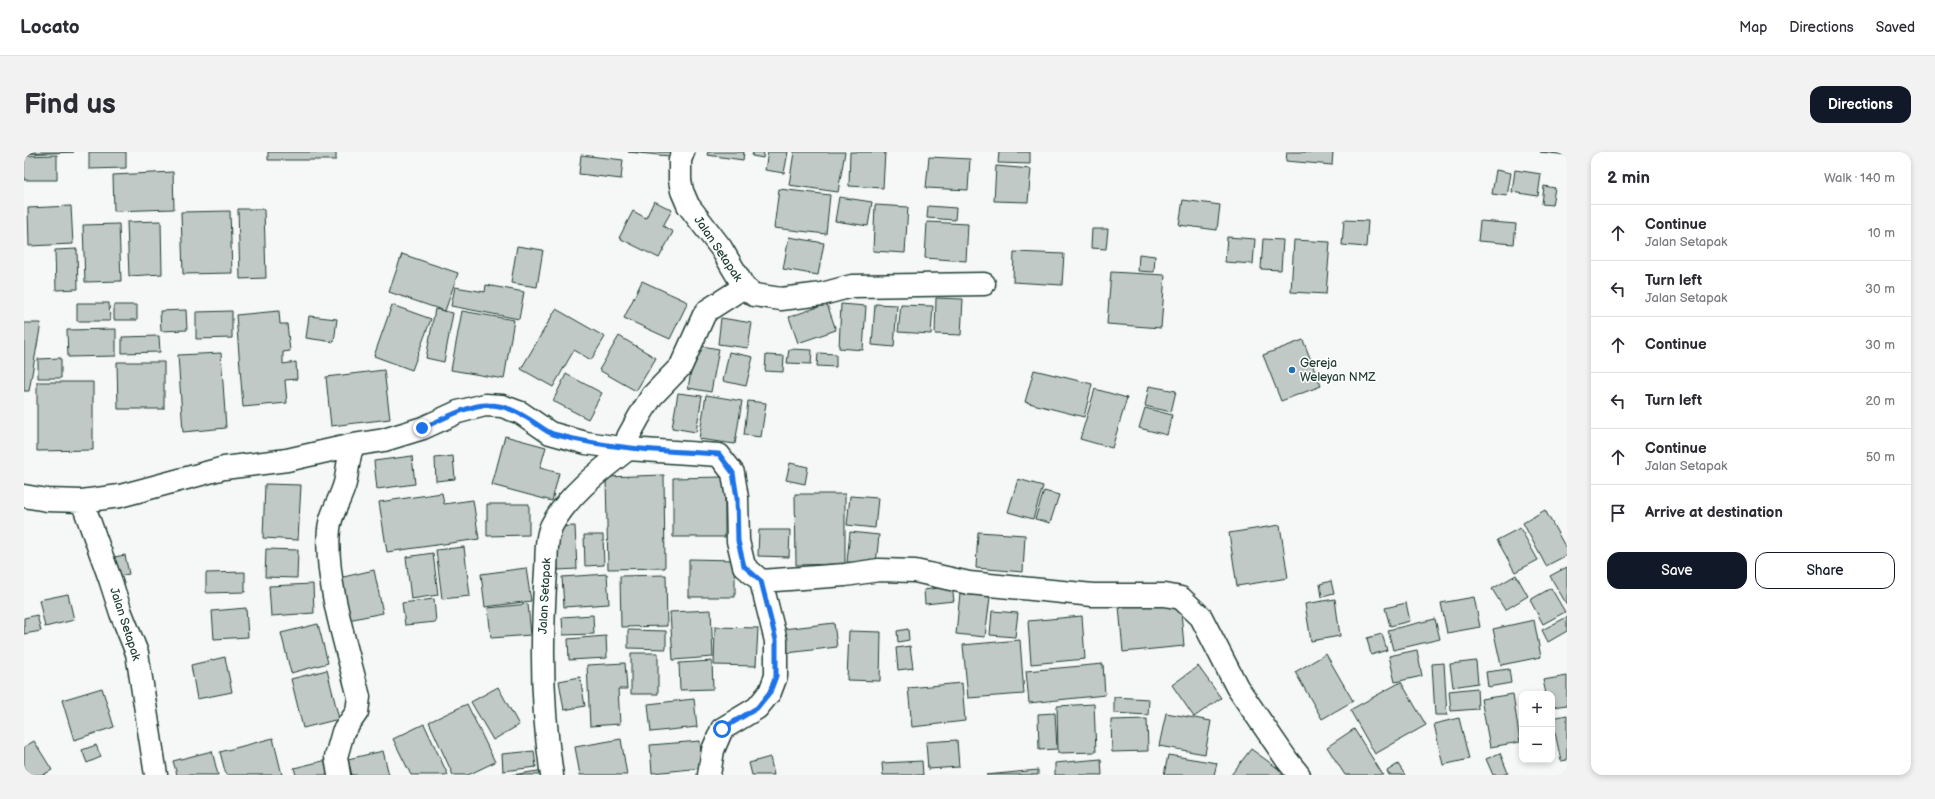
<!DOCTYPE html>
<meta charset="utf-8">
<style>
body{margin:0;font-family:"Balsamiq Sans",sans-serif;background:#f2f2f3;color:#2b2b33}
.controls{position:absolute;right:12px;bottom:12px;display:grid;overflow:hidden;border-radius:8px;box-shadow:0 2px 6px #0003}
.controls button{width:36px;height:36px;display:grid;place-items:center;padding:0;border:0;border-bottom:1px solid #e1e1e2;background:#fff;color:#2b2b33;font:20px sans-serif}
.stop{position:absolute;width:12px;height:12px;margin:-9px;border:3px solid #1a73e8;border-radius:50%;background:#fff}
.stop.end{background:#1a73e8;border-color:#fff;box-shadow:0 1px 4px #0008}
.list{margin:0;padding:0;list-style:none}
h2{display:flex;justify-content:space-between;align-items:center;height:52px;margin:0;padding:0 16px;font-size:17px}
h2 small{font-size:13px;font-weight:400;color:#7c7c81}
.list li{display:grid;grid-template-columns:26px 1fr auto;gap:12px;align-items:center;box-sizing:border-box;height:56px;padding:0 16px;border-top:1px solid #e1e1e2}
.list b{display:block;font-size:15px;white-space:nowrap}
.list p{margin:0;font-size:13px;white-space:nowrap;color:#7c7c81}
.list em{font-size:13px;font-style:normal;color:#7c7c81}
.actions{display:flex;gap:8px;padding:12px 16px}
.actions a{flex:1;padding:9px 0;border:1px solid #111827;border-radius:12px;text-align:center;font-size:14px;color:#111827}
.actions .main{background:#111827;color:#fff}
.icon{flex:none;width:22px;height:22px;fill:none;stroke:currentColor;stroke-width:2;stroke-linecap:round;stroke-linejoin:round}
.map{position:relative;flex:none;width:1543px;height:623px;overflow:hidden;border-radius:12px}
header{display:flex;align-items:center;gap:24px;box-sizing:border-box;height:56px;padding:0 20px;background:#fff;border-bottom:1px solid #e1e1e2}
header strong{font-size:19px}
nav{display:flex;gap:22px;margin-inline-start:auto;font-size:14px}
.intro{display:flex;align-items:center;justify-content:space-between;box-sizing:border-box;height:96px;padding:0 24px}
h1{margin:0;font-size:28px}
.button{padding:10px 18px;border-radius:12px;background:#111827;color:#fff;font-size:14px;font-weight:700}
main{display:flex;gap:24px;padding:0 24px}
aside{flex:1;background:#fff;border-radius:12px;box-shadow:0 2px 6px #0003}
.map>svg:first-child{display:block}
.building{fill:#c0c9c6;stroke:#1f3d34}
.lines{fill:none;stroke-linecap:round;stroke-linejoin:round}
.minor-casing{stroke:#1f3d34;stroke-width:25}
.minor{stroke:#fff;stroke-width:22}
.route{stroke:#1a73e8;stroke-width:5}
.poi-dot{fill:#1f6fb2;stroke:#fff;stroke-width:1.5}
.labels{text-anchor:middle;dominant-baseline:central;stroke-width:3;stroke-linejoin:round;paint-order:stroke}
.street-label{font-size:12px;fill:#1f3d34;stroke:#fff}
.poi-label{font-size:12px;fill:#1f3d34;stroke:#fff;text-anchor:start}
</style>
<header>
<strong>Locato</strong>
<nav><a>Map</a><a>Directions</a><a>Saved</a></nav>
</header>
<div class="intro"><h1>Find us</h1><a class="button">Directions</a></div>
<main>
<div class="map">
<svg width="1543" height="623" viewBox="0 0 1543 623">
<rect width="100%" height="100%" fill="#f6f7f7"/>
<filter id="ink" filterUnits="userSpaceOnUse"><feTurbulence type="fractalNoise" baseFrequency=".025" numOctaves="2"/><feDisplacementMap in="SourceGraphic" scale="8" xChannelSelector="R" yChannelSelector="G"/><feConvolveMatrix kernelMatrix="1 2 1 2 8 2 1 2 1" color-interpolation-filters="sRGB"/></filter>
<g filter="url(#ink)">
<path class="building" d="M 0,0 L 50,0 L 0,2 Z
M 65,0 L 102,0 L 102,16 L 65,17 Z
M 244,0 L 312,0 L 312,8 L 244,8 Z
M 604,0 L 646,0 L 645,4 Z
M 684,0 L 720,0 L 719,8 L 683,3 Z
M 729,0 L 740,0 L 739,6 L 728,4 Z
M 744,0 L 764,0 L 760,21 L 741,18 Z
M 770,0 L 821,0 L 814,40 L 765,33 Z
M 826,0 L 861,0 L 859,36 L 825,34 Z
M 975,0 L 1006,0 L 1006,12 L 974,11 Z
M 1263,0 L 1309,0 L 1308,13 L 1262,9 Z
M 1516,0 L 1543,0 L 1543,3 Z
M 33,3 L 33,28 L 0,28 L 0,4 Z
M 557,3 L 599,8 L 597,27 L 555,22 Z
M 905,5 L 946,7 L 944,38 L 902,36 Z
M 972,14 L 1007,17 L 1004,50 L 970,49 Z
M 1472,18 L 1487,21 L 1483,44 L 1468,42 Z
M 1491,18 L 1517,22 L 1514,44 L 1488,40 Z
M 149,20 L 150,57 L 90,59 L 89,23 Z
M 1520,34 L 1531,36 L 1528,53 L 1518,52 Z
M 755,37 L 806,43 L 802,82 L 750,76 Z
M 815,45 L 848,50 L 844,74 L 811,69 Z
M 1159,48 L 1196,53 L 1193,78 L 1155,73 Z
M 630,49 L 648,58 L 639,74 L 649,80 L 635,106 L 595,86 L 609,59 L 622,66 Z
M 851,53 L 884,55 L 881,101 L 849,99 Z
M 47,54 L 49,92 L 5,94 L 4,56 Z
M 904,54 L 932,56 L 931,68 L 903,66 Z
M 214,57 L 240,57 L 242,126 L 216,127 Z
M 206,59 L 208,121 L 159,122 L 157,60 Z
M 1320,68 L 1344,69 L 1342,95 L 1318,93 Z
M 137,69 L 138,122 L 105,124 L 103,70 Z
M 1456,69 L 1492,72 L 1490,92 L 1454,89 Z
M 903,70 L 944,72 L 942,109 L 901,106 Z
M 95,72 L 97,129 L 61,130 L 59,73 Z
M 1068,77 L 1084,77 L 1082,97 L 1067,96 Z
M 765,85 L 800,91 L 794,123 L 759,117 Z
M 1203,85 L 1231,87 L 1229,112 L 1201,110 Z
M 1239,87 L 1259,88 L 1257,118 L 1237,117 Z
M 1270,88 L 1306,90 L 1302,142 L 1267,140 Z
M 493,94 L 519,98 L 513,135 L 487,131 Z
M 53,97 L 54,137 L 32,138 L 31,98 Z
M 990,100 L 1040,102 L 1038,133 L 989,130 Z
M 378,102 L 434,121 L 421,159 L 365,140 Z
M 1115,102 L 1131,104 L 1130,120 L 1114,119 Z
M 1087,120 L 1141,123 L 1137,176 L 1083,172 Z
M 618,129 L 664,150 L 646,187 L 600,166 Z
M 462,133 L 500,140 L 495,167 L 427,154 L 431,135 L 461,140 Z
M 912,146 L 939,147 L 937,183 L 911,182 Z
M 53,151 L 85,151 L 86,169 L 53,169 Z
M 803,152 L 812,178 L 774,191 L 765,165 Z
M 817,152 L 842,154 L 839,198 L 815,196 Z
M 851,152 L 873,153 L 870,195 L 848,193 Z
M 90,153 L 113,153 L 113,168 L 90,168 Z
M 368,153 L 407,167 L 388,218 L 350,204 Z
M 877,153 L 909,154 L 907,182 L 874,180 Z
M 411,157 L 429,161 L 420,210 L 402,206 Z
M 532,157 L 581,185 L 567,208 L 550,198 L 529,235 L 497,217 Z
M 162,158 L 163,178 L 137,179 L 136,159 Z
M 208,159 L 208,186 L 172,187 L 172,160 Z
M 255,159 L 256,172 L 263,172 L 266,199 L 259,200 L 259,212 L 272,210 L 273,227 L 261,228 L 263,251 L 219,255 L 212,163 Z
M 438,159 L 490,168 L 480,227 L 427,218 Z
M 285,164 L 313,167 L 310,190 L 282,186 Z
M 697,166 L 728,171 L 724,196 L 694,192 Z
M 0,171 L 17,171 L 5,239 L 0,239 Z
M 92,177 L 92,204 L 44,205 L 43,178 Z
M 135,184 L 136,200 L 98,201 L 98,185 Z
M 595,184 L 632,206 L 612,239 L 575,218 Z
M 1279,188 L 1297,234 L 1257,249 L 1239,203 Z
M 672,193 L 695,197 L 687,240 L 664,236 Z
M 765,197 L 788,198 L 787,212 L 763,211 Z
M 705,200 L 729,205 L 722,234 L 699,229 Z
M 197,201 L 202,276 L 159,280 L 154,203 Z
M 794,201 L 812,202 L 812,215 L 793,214 Z
M 742,203 L 760,204 L 759,220 L 741,219 Z
M 37,206 L 37,226 L 14,226 L 14,207 Z
M 93,210 L 140,210 L 140,257 L 94,257 Z
M 360,218 L 366,267 L 307,274 L 302,225 Z
M 1010,218 L 1068,232 L 1060,265 L 1001,250 Z
M 542,222 L 578,241 L 564,267 L 529,249 Z
M 13,230 L 69,230 L 69,298 L 13,299 Z
M 1125,234 L 1152,239 L 1147,260 L 1121,254 Z
M 1071,237 L 1103,246 L 1088,296 L 1056,287 Z
M 654,241 L 678,244 L 672,280 L 648,276 Z
M 682,243 L 718,249 L 711,292 L 675,287 Z
M 724,249 L 742,251 L 737,285 L 720,283 Z
M 1121,256 L 1148,263 L 1143,283 L 1115,276 Z
M 481,284 L 522,295 L 516,316 L 535,321 L 528,349 L 468,333 Z
M 388,304 L 391,332 L 353,337 L 350,309 Z
M 429,304 L 431,327 L 412,329 L 411,306 Z
M 766,311 L 784,315 L 781,332 L 762,328 Z
M 640,323 L 641,416 L 584,417 L 582,325 Z
M 701,325 L 701,385 L 649,385 L 649,326 Z
M 994,327 L 1019,334 L 1009,367 L 984,360 Z
M 241,332 L 277,333 L 274,388 L 239,386 Z
M 1020,339 L 1035,343 L 1026,371 L 1011,367 Z
M 418,341 L 420,352 L 449,348 L 455,387 L 363,400 L 355,350 Z
M 771,342 L 821,342 L 821,412 L 772,413 Z
M 826,344 L 854,346 L 851,376 L 823,373 Z
M 463,352 L 505,352 L 505,383 L 463,384 Z
M 1521,358 L 1543,398 L 1543,403 L 1522,414 L 1499,371 Z
M 1256,373 L 1264,426 L 1213,434 L 1205,381 Z
M 551,374 L 553,417 L 534,418 L 532,375 Z
M 1496,376 L 1514,408 L 1491,420 L 1473,388 Z
M 735,378 L 766,378 L 765,405 L 734,404 Z
M 826,380 L 855,383 L 852,412 L 823,410 Z
M 954,380 L 1001,383 L 999,420 L 952,416 Z
M 560,383 L 579,383 L 580,413 L 561,414 Z
M 440,395 L 446,444 L 418,447 L 412,398 Z
M 242,397 L 274,398 L 273,426 L 241,425 Z
M 409,401 L 414,443 L 387,447 L 382,405 Z
M 101,403 L 105,422 L 89,425 L 85,406 Z
M 665,407 L 711,408 L 711,445 L 665,445 Z
M 1543,415 L 1543,453 L 1526,424 Z
M 502,416 L 507,449 L 461,455 L 457,422 Z
M 350,418 L 359,461 L 324,468 L 315,426 Z
M 221,420 L 221,440 L 182,441 L 182,421 Z
M 583,422 L 585,452 L 540,455 L 538,425 Z
M 642,423 L 643,474 L 597,475 L 596,424 Z
M 1492,423 L 1504,444 L 1481,458 L 1468,437 Z
M 1307,429 L 1310,442 L 1298,445 L 1296,432 Z
M 289,432 L 290,461 L 247,464 L 245,434 Z
M 928,434 L 930,449 L 901,452 L 900,438 Z
M 1527,436 L 1541,460 L 1519,472 L 1506,448 Z
M 936,441 L 966,445 L 961,485 L 932,482 Z
M 44,442 L 50,468 L 21,475 L 15,448 Z
M 1450,445 L 1456,475 L 1423,481 L 1417,451 Z
M 410,447 L 412,470 L 381,473 L 378,451 Z
M 1311,447 L 1316,484 L 1287,489 L 1281,452 Z
M 1156,448 L 1160,494 L 1099,500 L 1095,454 Z
M 1382,451 L 1386,469 L 1366,474 L 1361,456 Z
M 504,452 L 507,483 L 467,486 L 464,456 Z
M 222,456 L 224,485 L 190,487 L 188,459 Z
M 687,458 L 689,505 L 649,508 L 646,460 Z
M 968,459 L 994,461 L 991,485 L 966,483 Z
M 13,463 L 17,479 L 0,482 L 0,466 Z
M 569,463 L 570,482 L 539,483 L 538,465 Z
M 1058,464 L 1061,507 L 1007,512 L 1004,469 Z
M 1543,465 L 1543,479 L 1524,490 L 1518,478 Z
M 1411,467 L 1416,487 L 1369,498 L 1364,478 Z
M 1510,468 L 1517,505 L 1477,513 L 1469,477 Z
M 810,471 L 813,495 L 763,501 L 759,477 Z
M 294,472 L 304,511 L 267,521 L 257,481 Z
M 691,475 L 734,476 L 732,514 L 690,513 Z
M 884,477 L 885,488 L 874,490 L 873,479 Z
M 604,478 L 642,479 L 642,497 L 604,496 Z
M 825,479 L 857,480 L 856,529 L 823,528 Z
M 1358,482 L 1363,498 L 1347,503 L 1343,486 Z
M 582,484 L 583,506 L 545,508 L 544,487 Z
M 996,488 L 1000,542 L 944,546 L 939,493 Z
M 886,494 L 889,516 L 874,518 L 872,496 Z
M 1393,498 L 1398,524 L 1371,530 L 1365,504 Z
M 607,501 L 634,501 L 634,542 L 607,542 Z
M 1302,502 L 1329,549 L 1298,567 L 1271,520 Z
M 201,505 L 208,540 L 173,547 L 167,513 Z
M 688,509 L 689,537 L 656,538 L 655,511 Z
M 1452,509 L 1454,531 L 1429,535 L 1426,512 Z
M 601,511 L 603,537 L 594,537 L 596,572 L 566,574 L 563,513 Z
M 1420,511 L 1423,563 L 1411,563 L 1408,512 Z
M 1079,512 L 1081,543 L 1005,551 L 1002,519 Z
M 1174,514 L 1197,546 L 1170,565 L 1148,533 Z
M 1485,517 L 1487,531 L 1464,535 L 1462,520 Z
M 303,518 L 315,567 L 279,576 L 267,527 Z
M 1543,524 L 1543,553 L 1528,555 L 1528,542 L 1522,542 L 1519,528 Z
M 556,525 L 561,554 L 540,558 L 535,529 Z
M 1377,530 L 1402,573 L 1351,602 L 1326,558 Z
M 938,531 L 941,569 L 888,575 L 884,536 Z
M 474,535 L 495,573 L 469,588 L 447,550 Z
M 78,536 L 90,575 L 50,588 L 38,548 Z
M 1453,536 L 1454,557 L 1427,559 L 1425,539 Z
M 1489,542 L 1496,590 L 1466,595 L 1457,547 Z
M 1090,545 L 1125,547 L 1124,563 L 1090,561 Z
M 670,547 L 673,575 L 627,580 L 624,552 Z
M 443,552 L 471,610 L 444,623 L 429,623 L 405,570 Z
M 1070,552 L 1072,600 L 1034,601 L 1033,554 Z
M 1031,561 L 1033,597 L 1015,598 L 1014,562 Z
M 1142,561 L 1187,569 L 1181,602 L 1135,594 Z
M 1543,563 L 1543,608 L 1537,609 L 1528,566 Z
M 1435,566 L 1445,607 L 1419,613 L 1410,572 Z
M 1123,567 L 1124,599 L 1088,600 L 1087,568 Z
M 400,572 L 424,623 L 387,623 L 369,587 Z
M 1330,577 L 1359,623 L 1321,623 L 1303,595 Z
M 249,586 L 258,623 L 202,623 L 196,600 Z
M 597,587 L 603,623 L 556,623 L 551,595 Z
M 933,588 L 935,615 L 904,617 L 902,590 Z
M 10,589 L 28,618 L 19,623 L 0,623 L 0,595 Z
M 676,589 L 678,616 L 628,621 L 626,593 Z
M 72,593 L 77,605 L 63,611 L 58,598 Z
M 1227,597 L 1263,623 L 1207,623 Z
M 188,599 L 194,623 L 153,623 L 149,609 Z
M 359,599 L 365,623 L 328,623 L 324,607 Z
M 510,599 L 512,615 L 479,619 L 478,602 Z
M 1476,601 L 1484,621 L 1478,623 L 1469,623 L 1462,607 Z
M 1144,603 L 1193,611 L 1190,623 L 1140,623 Z
M 746,605 L 750,623 L 728,623 L 725,611 Z
M 307,607 L 311,623 L 272,623 L 270,616 Z
M 1077,607 L 1078,623 L 1031,623 L 1031,611 Z
M 898,609 L 899,623 L 859,623 L 858,611 Z
M 1374,612 L 1381,623 L 1365,623 L 1363,619 Z
M 520,618 L 521,623 L 488,623 Z
M 1014,618 L 1014,623 L 962,623 Z"/>
<g class="lines">
<defs>
<path id="minor" d="M 659,0 L 656,8 L 656,28 L 658,39 L 664,53 L 697,96 L 720,135 L 730,143 L 757,147 L 798,142 L 828,134 L 960,132
M 0,344 L 23,348 L 58,349 L 96,344 L 200,316 L 263,308 L 329,293 L 360,288 L 399,276 L 434,260 L 461,253 L 478,254 L 497,261 L 526,281 L 562,291 L 604,297 L 695,303 L 709,321 L 713,346 L 714,389 L 720,414 L 737,429 L 821,423 L 855,418 L 891,419 L 945,431 L 1069,443 L 1141,443 L 1157,446 L 1177,465 L 1213,535 L 1263,608 L 1275,623
M 58,349 L 86,427 L 97,461 L 113,501 L 132,623
M 315,623 L 312,605 L 319,580 L 333,560 L 335,545 C 323,496 300,427 305,377 C 306,362 317,347 321,331 C 324,318 324,305 329,293
M 528,623 C 517,555 517,488 522,419 C 523,405 521,384 529,371 C 547,340 576,319 604,297 L 604,285 L 615,265 L 628,244 L 657,214 L 680,163 L 684,158 L 720,135
M 685,623 L 689,598 L 698,577 L 733,556 L 746,540 L 752,524 L 752,489 L 737,429"/>
</defs>
<use href="#minor" class="minor-casing"/>
<use href="#minor" class="minor"/>
</g>
</g>
<g class="lines" filter="url(#ink)">
<path class="route" d="M 398,276 C 415,269 446,252 464,253 C 482,253 496,261 511,271 C 517,275 523,280 529,282 C 585,297 637,299 695,302 L 709,321 L 713,346 L 714,389 L 720,414 L 737,429 L 752,488 L 752,524 L 746,540 L 733,556 L 698,577"/>
</g>
<circle class="poi-dot" cx="1268" cy="218" r="4"/>
<g class="labels">
<g class="street-label">
<text transform="translate(694 97) rotate(56)">Jalan Setapak</text>
<text transform="translate(521 444) rotate(-87)">Jalan Setapak</text>
<text transform="translate(101 472) rotate(72)">Jalan Setapak</text>
</g>
<g class="poi-label">
<text x="1276" y="211">Gereja<tspan x="1276" dy="14">Weleyan NMZ</tspan></text>
</g>
</g>
</svg>
<div class="controls">
<button>+</button>
<button>−</button>
</div>
<div class="stop" style="left:698px;top:577px"></div>
<div class="stop end" style="left:398px;top:276px"></div>
</div>
<aside>
<h2>2 min<small>Walk · 140 m</small></h2>
<ul class="list">
<li><svg class="icon" aria-label="ahead" viewBox="0 0 24 24"><path d="M12 20V5M6 11l6-6 6 6"/></svg><div><b>Continue</b><p>Jalan Setapak</p></div><em>10 m</em></li>
<li><svg class="icon" aria-label="left" viewBox="0 0 24 24"><path d="M17 20v-9H6M10 6l-5 5 5 5"/></svg><div><b>Turn left</b><p>Jalan Setapak</p></div><em>30 m</em></li>
<li><svg class="icon" aria-label="ahead" viewBox="0 0 24 24"><path d="M12 20V5M6 11l6-6 6 6"/></svg><div><b>Continue</b></div><em>30 m</em></li>
<li><svg class="icon" aria-label="left" viewBox="0 0 24 24"><path d="M17 20v-9H6M10 6l-5 5 5 5"/></svg><div><b>Turn left</b></div><em>20 m</em></li>
<li><svg class="icon" aria-label="ahead" viewBox="0 0 24 24"><path d="M12 20V5M6 11l6-6 6 6"/></svg><div><b>Continue</b><p>Jalan Setapak</p></div><em>50 m</em></li>
<li><svg class="icon" aria-label="arrive" viewBox="0 0 24 24"><path d="M6 21V4h12l-3 4 3 4H6"/></svg><div><b>Arrive at destination</b></div></li>
</ul>
<div class="actions"><a class="main">Save</a><a>Share</a></div>
</aside>
</main>
